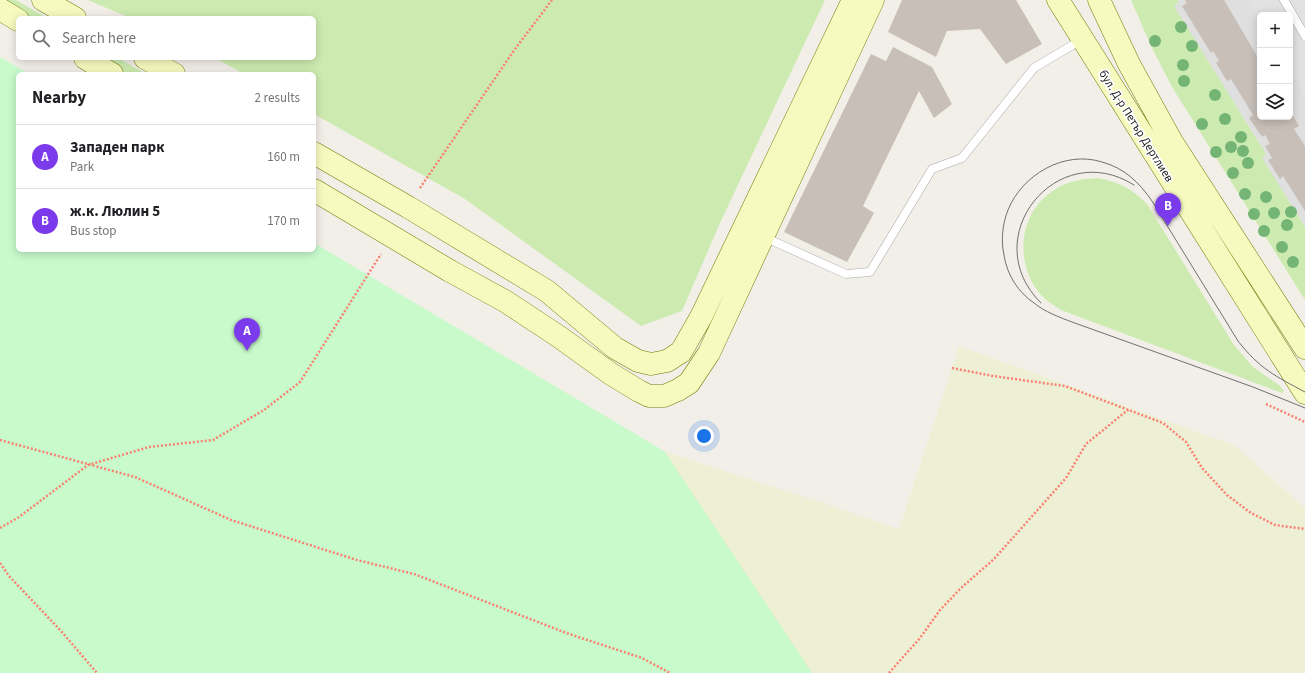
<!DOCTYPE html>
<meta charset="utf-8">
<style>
body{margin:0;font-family:"Source Sans 3",sans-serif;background:#f2f2f2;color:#202124}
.controls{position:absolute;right:12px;top:12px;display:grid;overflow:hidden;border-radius:6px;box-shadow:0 2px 10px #0003}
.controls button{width:36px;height:36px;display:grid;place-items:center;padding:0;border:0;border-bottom:1px solid #e0e0e0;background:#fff;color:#202124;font:20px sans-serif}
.you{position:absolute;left:704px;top:436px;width:14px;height:14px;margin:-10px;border:3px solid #fff;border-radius:50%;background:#1a73e8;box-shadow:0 0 0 6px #1a73e833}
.badge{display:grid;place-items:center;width:26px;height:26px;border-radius:50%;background:#7c3aed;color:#fff;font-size:13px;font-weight:700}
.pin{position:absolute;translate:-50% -33px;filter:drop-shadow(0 1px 2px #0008)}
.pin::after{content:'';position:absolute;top:21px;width:14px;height:12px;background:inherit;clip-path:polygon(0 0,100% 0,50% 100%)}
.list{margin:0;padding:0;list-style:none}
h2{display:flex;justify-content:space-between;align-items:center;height:52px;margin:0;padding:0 16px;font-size:17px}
h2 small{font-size:13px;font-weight:400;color:#757577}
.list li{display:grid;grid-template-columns:26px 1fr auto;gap:12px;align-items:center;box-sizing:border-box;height:64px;padding:0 16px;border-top:1px solid #e0e0e0}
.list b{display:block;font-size:15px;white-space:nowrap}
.list p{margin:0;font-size:13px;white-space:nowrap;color:#757577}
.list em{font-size:13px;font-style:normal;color:#757577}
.icon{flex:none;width:22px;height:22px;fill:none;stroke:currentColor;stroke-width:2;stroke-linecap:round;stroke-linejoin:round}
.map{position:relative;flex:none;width:1305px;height:673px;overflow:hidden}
.search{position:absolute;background:#fff;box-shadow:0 2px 10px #0003;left:16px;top:16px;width:300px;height:44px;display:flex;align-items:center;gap:10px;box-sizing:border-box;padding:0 14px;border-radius:6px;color:#757577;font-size:15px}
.panel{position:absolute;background:#fff;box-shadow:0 2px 10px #0003;left:16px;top:72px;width:300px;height:180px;border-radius:6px}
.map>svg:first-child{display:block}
.residential{fill:#e0dfdf;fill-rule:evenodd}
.farmland{fill:#eef0d5}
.grass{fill:#cdebb0}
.park{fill:#c8facc}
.parking{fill:#e2e2e2}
.building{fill:#c7bfb8}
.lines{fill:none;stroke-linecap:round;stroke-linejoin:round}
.service-casing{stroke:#a9a9a9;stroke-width:9}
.secondary-casing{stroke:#707d05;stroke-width:23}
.path{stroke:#fa8072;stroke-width:2.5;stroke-dasharray:2 2;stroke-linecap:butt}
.service{stroke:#fff;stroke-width:8}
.secondary{stroke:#f7fabf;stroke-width:22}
.tram{stroke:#707070;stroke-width:1}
.tree{fill:#74b475}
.labels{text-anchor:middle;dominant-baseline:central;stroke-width:3.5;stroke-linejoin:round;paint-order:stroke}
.street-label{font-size:12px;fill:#222;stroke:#fff}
</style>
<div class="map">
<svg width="1305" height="673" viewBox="0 0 1305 673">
<rect width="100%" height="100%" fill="#f2efe9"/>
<path class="residential" d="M 1177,0 L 1305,0 L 1305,227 L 1261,157 L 1266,154 L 1173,6 L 1179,3 ZM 1260,15 L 1290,15 L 1290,117 L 1260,117 Z"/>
<path class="farmland" d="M 0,57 L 29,74 L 18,74 L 18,250 L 314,250 L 314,243 L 664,451 L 829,505 L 899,529 L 959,346 L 1234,445 L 1305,508 L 1305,673 L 172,673 L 0,469 Z"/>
<path class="grass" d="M 0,0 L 16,0 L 47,18 L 31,18 Z
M 88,0 L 825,0 L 720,223 L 682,311 L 641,326 L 465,199 L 314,114 L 314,74 L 244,74 L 215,58 L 314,58 L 314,18 L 130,18 Z
M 1131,0 L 1177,0 L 1179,3 L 1174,6 L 1266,154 L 1262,158 L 1305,227 L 1305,300 L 1172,87 L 1151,46 Z
M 100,58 L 118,58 L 146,74 L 127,74 Z
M 1097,178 C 1119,182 1131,188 1147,204 L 1234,345 L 1253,367 L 1279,385 L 1284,391 L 1282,393 L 1061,310 C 1052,304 1043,299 1037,290 C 1014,258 1020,210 1056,189 C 1068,181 1082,179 1097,178 Z"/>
<path class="park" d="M 0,57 L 29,74 L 18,74 L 18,250 L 314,250 L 314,243 L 664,451 L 812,673 L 0,673 Z"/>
<path class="parking" d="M 1247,0 L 1304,0 L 1305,1 L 1305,96 L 1290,72 L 1290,15 L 1260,15 L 1260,22 Z"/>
<path class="building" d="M 902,0 L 1016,0 L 1042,44 L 1006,64 L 980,29 L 947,31 L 936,57 L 888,32 Z
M 1185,0 L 1224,0 L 1260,61 L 1260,117 L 1290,117 L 1290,110 L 1299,126 L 1294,129 L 1305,146 L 1305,211 L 1283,176 L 1280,179 L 1268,160 L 1272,158 L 1265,146 L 1270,144 L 1265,135 L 1262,137 L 1249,118 L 1253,115 L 1231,79 L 1227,81 L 1216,63 L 1219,61 L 1213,51 L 1211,53 L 1182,6 L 1187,3 Z
M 893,47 L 932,67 L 952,104 L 934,118 L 919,91 L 863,206 L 874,213 L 847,262 L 784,232 L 871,54 L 886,61 Z"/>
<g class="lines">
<defs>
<path id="service" d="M 1284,0 L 1305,36
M 764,237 L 846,274 L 870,272 L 932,169 L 962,158 L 1034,68 L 1081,40"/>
<path id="secondary" d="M 43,0 L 75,18
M 1058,0 L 1305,393
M 1099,0 L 1129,64 L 1172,142 L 1305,348
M 0,9 L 18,20
M 85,58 L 112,74
M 145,58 L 174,74
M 314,153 L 408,207 L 547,291 L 615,348 L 638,361 L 651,364 L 667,361 L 681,352 L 701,317 L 853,0
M 314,190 L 450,271 L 505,301 L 558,336 L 611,374 L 639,391 L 649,396 L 664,396 L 678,390 L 689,383 L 709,353 L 873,0"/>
</defs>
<use href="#service" class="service-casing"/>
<use href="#secondary" class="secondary-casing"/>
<path class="path" d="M 420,188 L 515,49 L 552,0
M 952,368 L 993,376 L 1065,386 L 1163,423 L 1186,442 L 1202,468 L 1227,495 L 1251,513 L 1275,525 L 1305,529
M 1266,404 L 1305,422
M 0,440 L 135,477 L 231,520 L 357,560 L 414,574 L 569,634 L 642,658 L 670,673
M 0,528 L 19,517 L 88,465 L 149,447 L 213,440 L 264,410 L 300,382 L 381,254
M 0,563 L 9,576 L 61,631 L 97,673
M 889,673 L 920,638 L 940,610 L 961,588 L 994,559 L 1066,478 L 1086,444 L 1129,409"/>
<use href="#service" class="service"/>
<use href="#secondary" class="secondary"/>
<path class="tram" d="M 1041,303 C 975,238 1057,136 1134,185
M 1305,392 C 1275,376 1260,369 1238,341 L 1152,201 C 1139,182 1124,168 1102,162 C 1064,150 1022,175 1008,210 C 1002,225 1001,241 1004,255 C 1007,275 1018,292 1034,303 C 1045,312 1059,317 1072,322 L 1253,387 L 1305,408"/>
</g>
<g class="tree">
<circle cx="1181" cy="27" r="6"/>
<circle cx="1155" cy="41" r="6"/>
<circle cx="1192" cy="46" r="6"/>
<circle cx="1183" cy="65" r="6"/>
<circle cx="1184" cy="81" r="6"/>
<circle cx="1215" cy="95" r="6"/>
<circle cx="1225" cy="119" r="6"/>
<circle cx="1202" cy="124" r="6"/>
<circle cx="1241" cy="137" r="6"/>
<circle cx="1231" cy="147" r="6"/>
<circle cx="1243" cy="151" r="6"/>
<circle cx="1216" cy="152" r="6"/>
<circle cx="1248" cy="163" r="6"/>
<circle cx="1233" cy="173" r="6"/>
<circle cx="1245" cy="194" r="6"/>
<circle cx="1266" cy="197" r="6"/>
<circle cx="1291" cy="212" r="6"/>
<circle cx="1274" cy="213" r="6"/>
<circle cx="1254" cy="214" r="6"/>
<circle cx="1287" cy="225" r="6"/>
<circle cx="1264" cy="231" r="6"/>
<circle cx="1282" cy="247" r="6"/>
<circle cx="1293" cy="262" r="6"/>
</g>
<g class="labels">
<g class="street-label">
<text transform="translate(1136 126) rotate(58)">бул. Д-р Петър Дертлиев</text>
</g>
</g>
</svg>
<div class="controls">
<button>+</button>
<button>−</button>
<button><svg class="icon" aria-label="layers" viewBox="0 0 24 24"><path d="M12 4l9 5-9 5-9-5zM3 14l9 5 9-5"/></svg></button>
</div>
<div class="you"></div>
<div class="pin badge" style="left:247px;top:351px">A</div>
<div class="pin badge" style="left:1168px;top:226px">B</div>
<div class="search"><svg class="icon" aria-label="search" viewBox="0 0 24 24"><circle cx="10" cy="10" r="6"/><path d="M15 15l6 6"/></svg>Search here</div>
<section class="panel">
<h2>Nearby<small>2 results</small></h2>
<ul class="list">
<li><span class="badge">A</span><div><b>Западен парк</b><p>Park</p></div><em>160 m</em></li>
<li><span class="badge">B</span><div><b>ж.к. Люлин 5</b><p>Bus stop</p></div><em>170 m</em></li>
</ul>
</section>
</div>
